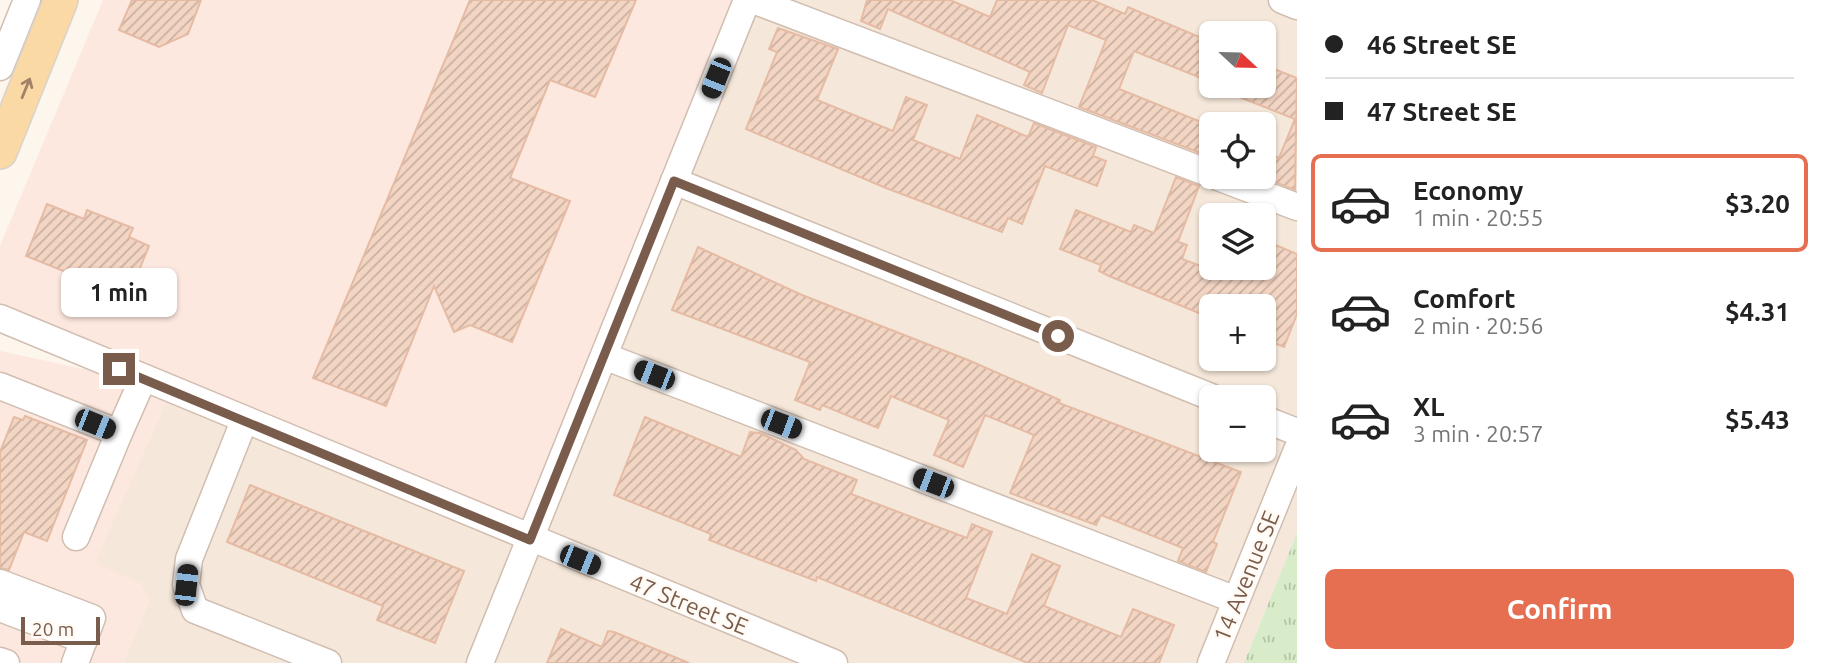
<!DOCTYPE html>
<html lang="en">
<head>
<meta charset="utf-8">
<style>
	body { margin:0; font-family:Ubuntu,sans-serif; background:#f6f6f6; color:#222; height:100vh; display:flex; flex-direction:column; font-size:26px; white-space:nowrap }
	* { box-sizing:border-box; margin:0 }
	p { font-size:23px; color:#767676 }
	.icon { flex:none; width:38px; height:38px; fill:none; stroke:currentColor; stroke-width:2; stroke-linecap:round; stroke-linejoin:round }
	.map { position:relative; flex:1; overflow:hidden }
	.side { display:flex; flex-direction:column; background:#fff; width:525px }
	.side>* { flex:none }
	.hud { display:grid; align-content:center; height:154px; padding:0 28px; background:#fff }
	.needle { width:46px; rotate:112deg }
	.tools { position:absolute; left:1199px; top:21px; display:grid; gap:14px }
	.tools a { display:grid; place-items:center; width:77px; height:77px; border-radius:10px; background:#fff; box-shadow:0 2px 5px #0004; font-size:35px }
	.scale { position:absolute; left:21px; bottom:18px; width:79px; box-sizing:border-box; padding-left:7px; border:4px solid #7a5c4d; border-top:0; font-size:19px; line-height:24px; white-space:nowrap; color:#7a5c4d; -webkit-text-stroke:5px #fffaf3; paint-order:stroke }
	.end { position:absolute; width:32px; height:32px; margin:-16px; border:9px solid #7a5c4d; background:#fff; box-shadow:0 0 0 4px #fff }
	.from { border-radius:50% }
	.bubble { position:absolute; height:49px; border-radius:10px; background:#fff; box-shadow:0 2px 5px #0004; font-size:23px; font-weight:700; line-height:49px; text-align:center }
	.car { position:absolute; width:21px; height:42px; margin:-21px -10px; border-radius:9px; box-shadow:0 0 5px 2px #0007; background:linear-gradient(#222 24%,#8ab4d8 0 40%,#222 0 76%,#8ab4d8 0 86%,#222 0) }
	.hud b { display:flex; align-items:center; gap:24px; height:66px; font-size:26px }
	.hud b+b { border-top:2px solid #e0e0e0 }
	.hud i { width:18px; height:18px; background:#222 }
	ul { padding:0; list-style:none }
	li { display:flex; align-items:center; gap:21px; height:98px; margin:0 14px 10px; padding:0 14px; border:4px solid transparent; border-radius:10px }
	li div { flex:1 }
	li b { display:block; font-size:26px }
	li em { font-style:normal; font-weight:700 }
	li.current { border-color:#e76f51 }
	li>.icon { width:63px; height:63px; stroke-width:1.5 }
	.primary-button { display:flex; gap:14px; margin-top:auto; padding:14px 28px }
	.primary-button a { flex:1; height:80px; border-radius:10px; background:#e76f51; color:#fff; font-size:28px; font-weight:700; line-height:80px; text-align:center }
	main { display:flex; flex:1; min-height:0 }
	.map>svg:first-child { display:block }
	.residential { fill:#f5e8da; fill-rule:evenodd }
	.commercial { fill:#fde8e0 }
	.park { fill:url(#park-tufts) }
	.building { fill:url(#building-hatch); stroke:#e6bba3; stroke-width:2 }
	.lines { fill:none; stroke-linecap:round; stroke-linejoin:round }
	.minor-casing { stroke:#d1beb0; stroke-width:29 }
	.major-casing { stroke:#dad1cd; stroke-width:36 }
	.minor { stroke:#fff; stroke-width:26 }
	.major { stroke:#fbd9a5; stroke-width:33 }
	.oneway { stroke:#a18267 }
	.route { stroke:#7a5c4d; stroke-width:9 }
	.labels { text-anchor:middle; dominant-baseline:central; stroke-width:5; stroke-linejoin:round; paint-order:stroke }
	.street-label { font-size:23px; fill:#7a5c4d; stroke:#fffaf3 }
</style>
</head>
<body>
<main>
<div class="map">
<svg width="1297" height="663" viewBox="0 0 1297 663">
	<defs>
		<pattern id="park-tufts" width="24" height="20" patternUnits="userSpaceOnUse" patternTransform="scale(1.75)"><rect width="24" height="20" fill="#d8ecc9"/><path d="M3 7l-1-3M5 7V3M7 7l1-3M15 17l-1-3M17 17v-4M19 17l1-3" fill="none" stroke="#b4c2a5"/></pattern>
		<pattern id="building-hatch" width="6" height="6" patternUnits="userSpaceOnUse" patternTransform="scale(1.75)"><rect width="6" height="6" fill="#f3d5c3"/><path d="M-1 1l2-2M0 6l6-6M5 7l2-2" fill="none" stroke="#cab0a1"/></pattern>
	</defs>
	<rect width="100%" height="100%" fill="#fdf6ec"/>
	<path class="residential" d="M747,0H1297V533L1244,663H123L149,600L94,563L171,391ZM1211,33H1264V86H1211ZM1211,124H1264V177H1211ZM1211,215H1264V268H1211ZM1211,306H1264V359H1211ZM1211,397H1264V450H1211Z"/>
	<polygon class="commercial" points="103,0 747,0 530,539 171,391 95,563 141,584 149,600 123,663 0,663 0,351 154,384 0,306 0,246"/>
	<polygon class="park" points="1297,533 1297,663 1244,663"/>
	<g class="building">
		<polygon points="132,0 201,0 188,34 159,47 119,30"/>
		<polygon points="470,0 636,0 595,97 550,80 510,178 570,201 512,342 470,325 454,332 434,286 386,406 313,378"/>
		<polygon points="867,0 950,0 990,17 997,0 1092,0 1125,14 1128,7 1202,38 1200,43 1211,48 1211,82 1134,51 1119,89 1211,126 1211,157 1079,107 1106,40 1068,25 1042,93 1024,85 1030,72 888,9 880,29 861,21"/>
		<polygon points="778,28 838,49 817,100 893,131 906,97 927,105 913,140 960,159 977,115 1028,137 1034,123 1096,147 1093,156 1106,161 1097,186 1045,166 1022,224 1008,218 1002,232 886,188 746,129 777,52 769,49"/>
		<polygon points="1264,65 1297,78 1295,190 1265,178 1273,156 1279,158 1295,119 1214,87 1264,86"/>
		<polygon points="1176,177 1199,186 1178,242 1187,245 1182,259 1206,268 1264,268 1264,240 1297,254 1297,314 1284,347 1264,339 1264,306 1211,306 1211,318 1109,276 1099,271 1101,265 1060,249 1076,210 1131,232 1134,225 1154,233"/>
		<polygon points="47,204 84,219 87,210 133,228 129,237 149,246 128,297 26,256"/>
		<polygon points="698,247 802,295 968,360 1060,400 1059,403 1241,472 1213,542 1217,544 1206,572 1178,561 1183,548 1101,515 1096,525 1010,493 1034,435 985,415 963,467 934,455 949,420 891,396 878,428 822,405 820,410 795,400 810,362 672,310"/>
		<polygon points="25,416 87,440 47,541 24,532 9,570 0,568 0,452 14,417 23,420"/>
		<polygon points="645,417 741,457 750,432 760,433 796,450 804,459 857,480 851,494 967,538 972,524 992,532 966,598 1007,614 1032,554 1060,566 1044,606 1121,637 1133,609 1174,625 1159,663 1028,663 817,577 816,581 709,540 711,534 614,495"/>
		<polygon points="250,485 464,571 435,643 377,620 383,606 227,542"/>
		<polygon points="561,629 602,647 608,631 614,632 689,663 547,663"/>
	</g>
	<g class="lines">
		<defs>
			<g id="minor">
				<polyline points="753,0 1211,174"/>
				<polyline points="1282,0 1297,6"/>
				<polyline points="0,67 27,0"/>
				<polyline points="1218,177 1297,207"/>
				<polyline points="674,181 1211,397"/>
				<polyline points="0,318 834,663"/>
				<polyline points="604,356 1236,600"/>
				<polyline points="0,386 119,433 143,379"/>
				<polyline points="1264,419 1297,432"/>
				<polyline points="244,421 189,559 186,585 195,610 328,663"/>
				<polyline points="76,537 119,433"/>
				<polyline points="0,583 92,618 75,663"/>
				<polyline points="0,608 84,640"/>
				<polyline points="0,661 6,663"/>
				<polyline points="480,663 747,0"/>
				<polyline points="1211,663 1297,450"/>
			</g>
			<polyline id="major" points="0,152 61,0"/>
		</defs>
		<use href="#minor" class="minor-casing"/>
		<use href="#major" class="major-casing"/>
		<use href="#minor" class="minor"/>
		<use href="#major" class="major"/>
	</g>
	<defs><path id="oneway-shaft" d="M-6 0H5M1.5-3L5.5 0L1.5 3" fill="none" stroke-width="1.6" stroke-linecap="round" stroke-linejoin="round" transform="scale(1.75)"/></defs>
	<use class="oneway" href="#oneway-shaft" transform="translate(26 88) rotate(-68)"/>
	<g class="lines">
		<polyline class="route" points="119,369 530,540 674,181 1058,336"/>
	</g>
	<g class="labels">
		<g class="street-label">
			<text transform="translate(1246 576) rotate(-68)">14 Avenue SE</text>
			<text transform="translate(689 604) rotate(22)">47 Street SE</text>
		</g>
	</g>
</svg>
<div class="tools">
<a><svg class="needle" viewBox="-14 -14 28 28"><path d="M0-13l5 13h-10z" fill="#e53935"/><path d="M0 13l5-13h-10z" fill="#767676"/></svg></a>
<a><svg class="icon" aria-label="locate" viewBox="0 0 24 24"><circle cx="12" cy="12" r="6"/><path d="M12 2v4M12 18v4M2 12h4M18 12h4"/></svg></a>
<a><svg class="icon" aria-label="layers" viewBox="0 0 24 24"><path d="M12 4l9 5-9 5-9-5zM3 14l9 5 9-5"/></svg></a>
<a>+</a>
<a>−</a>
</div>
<div class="scale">20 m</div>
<i class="end from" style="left:1058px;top:336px"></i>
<i class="end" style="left:119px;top:369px"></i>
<div class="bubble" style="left:61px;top:268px;width:116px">1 min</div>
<i class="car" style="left:716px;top:78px;rotate:202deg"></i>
<i class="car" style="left:654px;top:375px;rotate:291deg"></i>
<i class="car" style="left:95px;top:424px;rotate:112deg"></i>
<i class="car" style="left:781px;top:424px;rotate:111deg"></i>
<i class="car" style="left:933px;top:483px;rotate:291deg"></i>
<i class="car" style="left:580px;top:560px;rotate:112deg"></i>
<i class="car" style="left:186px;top:585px;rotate:6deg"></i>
</div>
<section class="side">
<div class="hud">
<b><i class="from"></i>46 Street SE</b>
<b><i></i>47 Street SE</b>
</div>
<ul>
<li class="current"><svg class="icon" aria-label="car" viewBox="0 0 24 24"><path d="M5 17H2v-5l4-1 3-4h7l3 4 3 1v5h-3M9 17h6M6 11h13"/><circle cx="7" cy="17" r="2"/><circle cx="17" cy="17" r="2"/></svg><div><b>Economy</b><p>1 min · 20:55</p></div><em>$3.20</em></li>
<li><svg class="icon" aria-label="car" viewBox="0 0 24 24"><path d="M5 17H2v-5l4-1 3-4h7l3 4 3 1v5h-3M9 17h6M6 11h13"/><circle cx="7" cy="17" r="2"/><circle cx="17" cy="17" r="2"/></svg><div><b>Comfort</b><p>2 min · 20:56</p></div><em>$4.31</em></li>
<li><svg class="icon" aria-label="car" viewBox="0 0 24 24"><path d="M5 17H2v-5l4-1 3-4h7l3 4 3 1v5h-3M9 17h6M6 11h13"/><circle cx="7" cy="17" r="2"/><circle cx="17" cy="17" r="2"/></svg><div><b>XL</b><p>3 min · 20:57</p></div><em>$5.43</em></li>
</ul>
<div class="primary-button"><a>Confirm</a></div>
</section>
</main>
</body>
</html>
